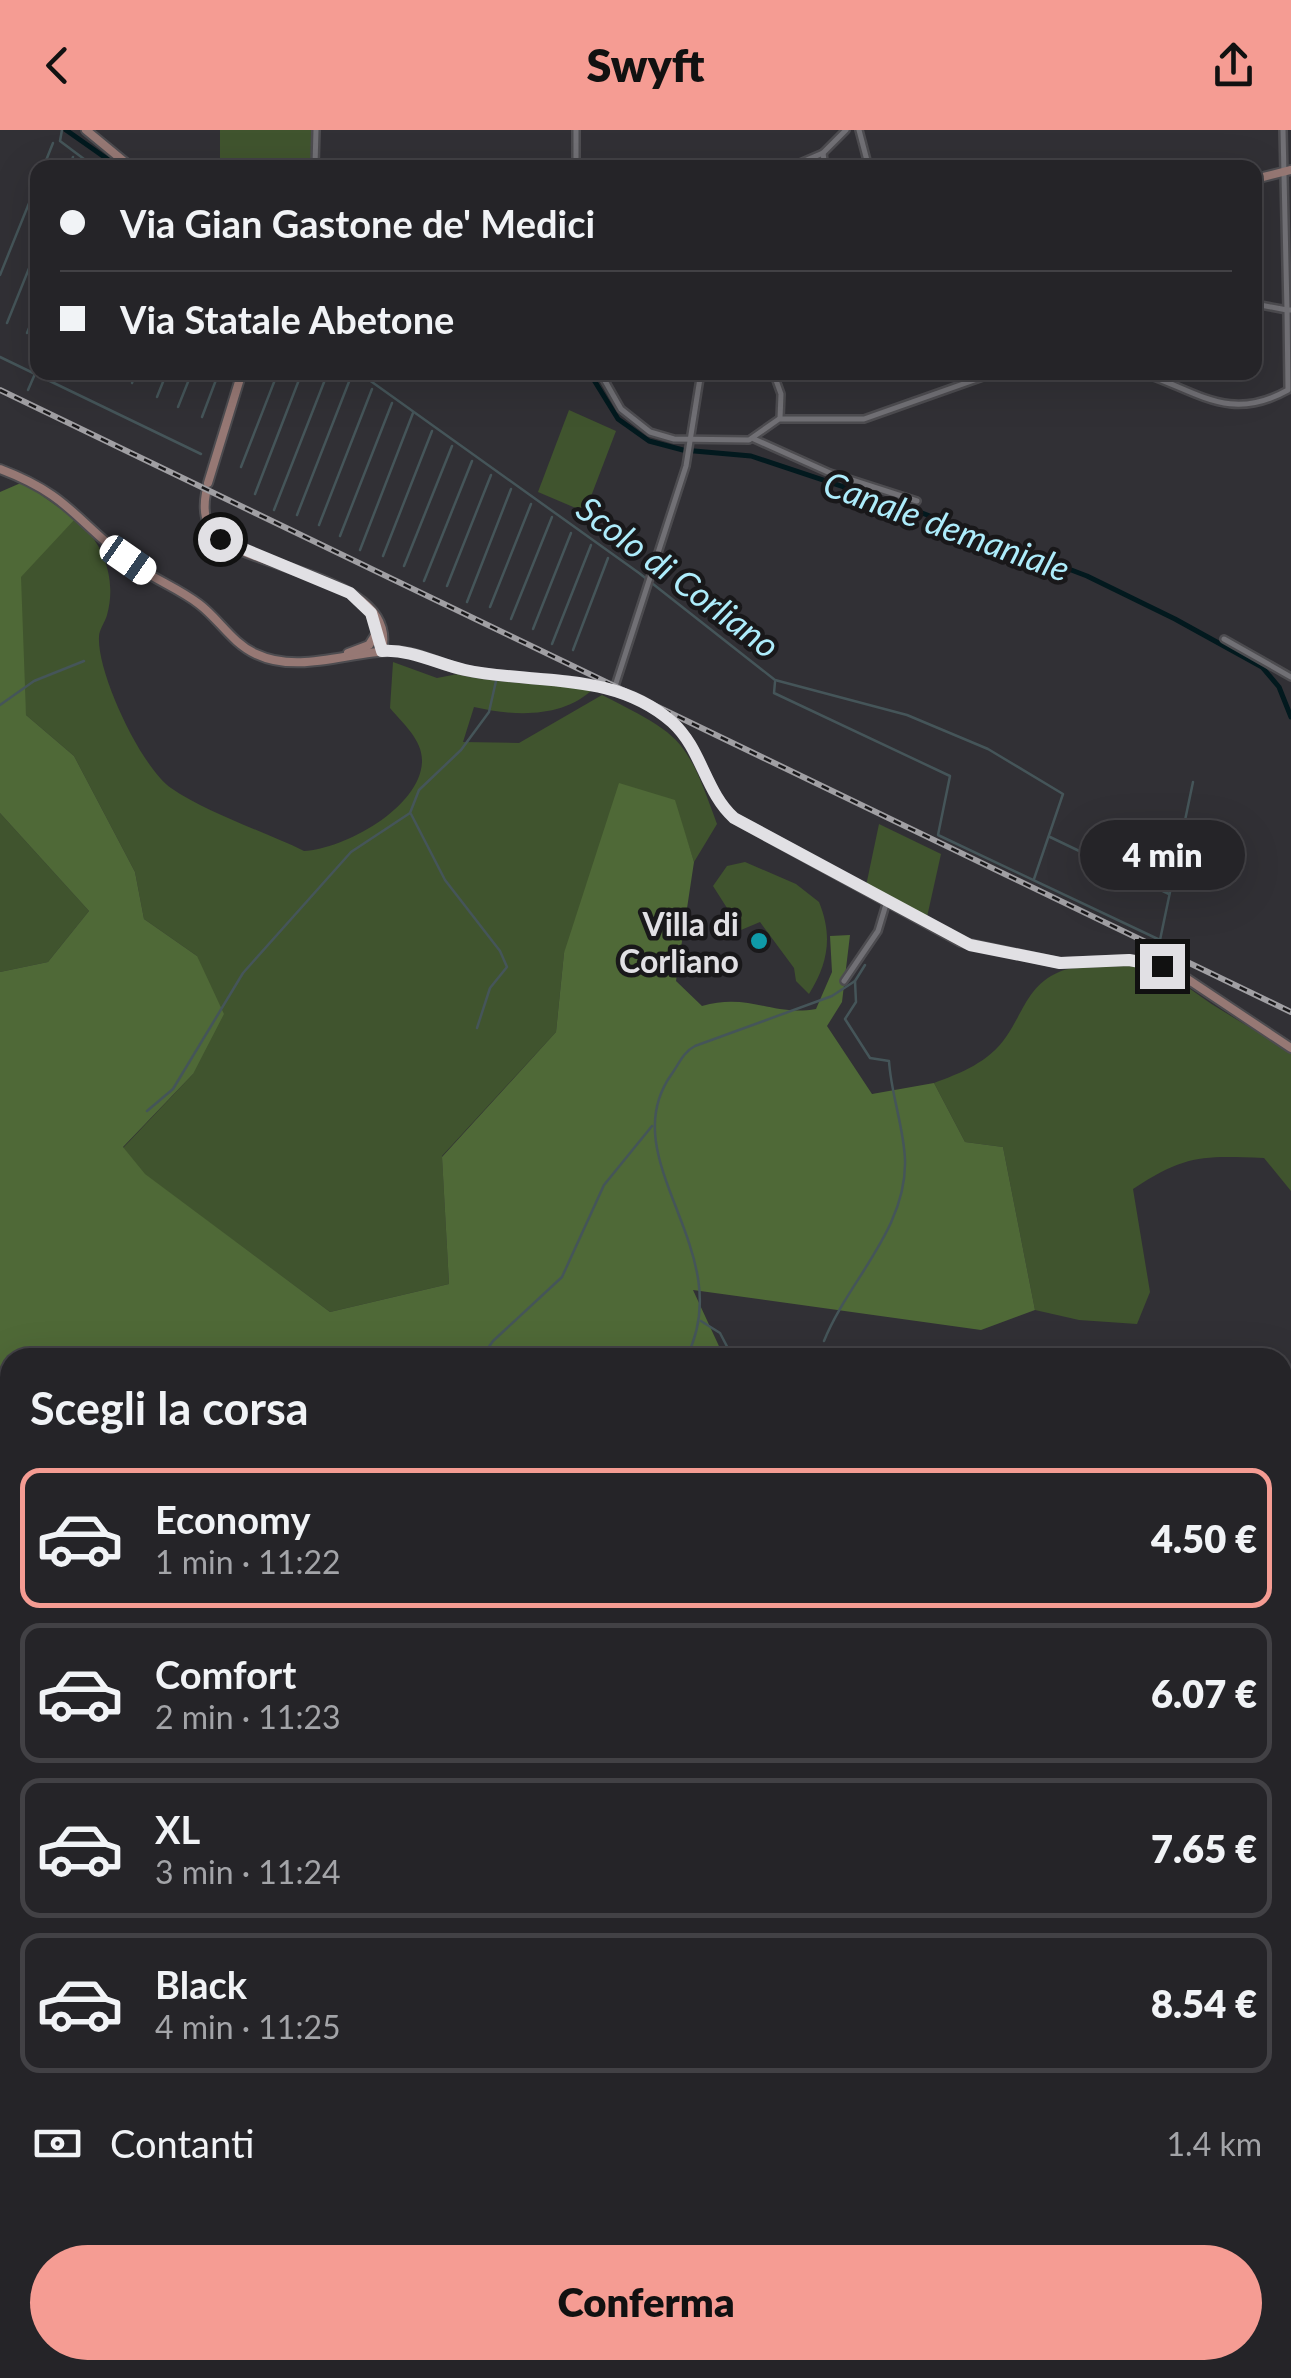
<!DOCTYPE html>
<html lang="it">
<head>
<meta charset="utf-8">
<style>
	body { margin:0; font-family:Lato,sans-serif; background:#313034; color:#f1f3f6; height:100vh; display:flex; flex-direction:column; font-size:38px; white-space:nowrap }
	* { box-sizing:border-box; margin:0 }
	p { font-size:32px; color:#a3a4a8 }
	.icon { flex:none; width:55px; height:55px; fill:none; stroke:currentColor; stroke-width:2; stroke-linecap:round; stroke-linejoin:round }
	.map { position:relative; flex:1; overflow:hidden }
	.side { position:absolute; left:0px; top:1218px; width:1292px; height:1032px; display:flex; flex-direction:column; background:#252428; border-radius:30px 30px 0 0; box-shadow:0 10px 40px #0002,0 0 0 2px #424145 }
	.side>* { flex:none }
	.guide { position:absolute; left:30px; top:30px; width:1232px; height:220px; border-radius:20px; box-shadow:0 10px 40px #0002,0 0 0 2px #424145; display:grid; align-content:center; height:220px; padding:0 30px; background:#252428 }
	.end { position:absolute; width:45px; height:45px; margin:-22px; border:12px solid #e1e0e4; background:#111; box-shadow:0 0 0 5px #111 }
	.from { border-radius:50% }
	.bubble { position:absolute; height:70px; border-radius:35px; background:#252428; box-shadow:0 10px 40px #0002,0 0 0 2px #424145; font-size:32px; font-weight:800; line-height:70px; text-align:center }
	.car { position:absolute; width:30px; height:60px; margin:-30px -15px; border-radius:12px; box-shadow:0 0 8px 2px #0007; background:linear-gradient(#fff 24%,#345 0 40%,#fff 0 76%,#345 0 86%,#fff 0) }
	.guide b { display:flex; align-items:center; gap:35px; height:95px; font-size:38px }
	.guide b+b { border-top:2px solid #424145 }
	.guide i { width:25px; height:25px; background:#f1f3f6 }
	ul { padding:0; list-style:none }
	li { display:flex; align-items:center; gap:30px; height:140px; margin:0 20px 15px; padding:0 10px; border:5px solid #424145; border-radius:20px }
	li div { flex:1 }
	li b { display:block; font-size:38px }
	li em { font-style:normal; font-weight:800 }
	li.current { border-color:#f59c93 }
	li>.icon { width:90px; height:90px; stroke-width:1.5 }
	h2 { padding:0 30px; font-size:45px; line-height:120px }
	.pay { display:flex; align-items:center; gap:25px; height:110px; padding:0 30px; font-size:38px }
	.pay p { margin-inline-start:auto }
	.action { display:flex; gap:20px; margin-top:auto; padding:20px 30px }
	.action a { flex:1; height:115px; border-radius:60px; background:#f59c93; color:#111; font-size:40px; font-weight:800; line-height:115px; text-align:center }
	header { display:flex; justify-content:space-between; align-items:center; height:130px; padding:0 30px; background:#f59c93; color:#111; font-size:45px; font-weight:800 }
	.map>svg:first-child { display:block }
	.green { fill:#40542e }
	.forest { fill:#4f6937 }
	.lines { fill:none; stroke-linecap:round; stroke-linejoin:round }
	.stream { stroke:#455559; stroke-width:2.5 }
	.canal { stroke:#02191e; stroke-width:5 }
	.minor-casing { stroke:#4d4c50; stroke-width:10 }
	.tertiary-casing { stroke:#4d4c50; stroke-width:11 }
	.secondary-casing { stroke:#4d4c50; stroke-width:12 }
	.minor { stroke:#717075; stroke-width:5 }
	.tertiary { stroke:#717075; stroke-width:6 }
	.secondary { stroke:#967874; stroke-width:8 }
	.rail-casing { stroke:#a09fa3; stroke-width:6 }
	.rail { stroke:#19181a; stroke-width:2.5; stroke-dasharray:8; stroke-linecap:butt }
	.route { stroke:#e1e0e4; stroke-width:12 }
	.culture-dot { fill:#0f9aa8; stroke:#19181a; stroke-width:4 }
	.labels { text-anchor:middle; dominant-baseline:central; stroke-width:9; stroke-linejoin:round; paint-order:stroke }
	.poi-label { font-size:32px; font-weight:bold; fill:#e1e0e4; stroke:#19181a; text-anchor:end }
	.water-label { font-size:35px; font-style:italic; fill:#adecfb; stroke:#19181a }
</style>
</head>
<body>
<header><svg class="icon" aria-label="back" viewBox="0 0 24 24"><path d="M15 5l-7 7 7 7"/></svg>Swyft<svg class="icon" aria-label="share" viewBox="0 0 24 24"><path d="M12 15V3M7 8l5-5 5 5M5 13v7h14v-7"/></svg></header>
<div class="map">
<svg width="1291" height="2248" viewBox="0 0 1291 2248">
	<rect width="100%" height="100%" fill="#313035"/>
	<g class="green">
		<polygon points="220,0 311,0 311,31 298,37 220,37"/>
		<polygon points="569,280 616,301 585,382 538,362"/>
		<path d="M75,389C104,412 117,450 107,485C105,492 99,500 99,507C97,543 141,637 171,658C207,683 263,701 304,721C344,719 420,678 422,632C423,610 403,594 390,578L393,532L437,548L458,544L594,558C563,589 513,586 474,577L463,612L519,613L602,565C683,606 686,608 717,694L694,732L674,671L564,823L556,902L442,1026L449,1154L330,1182L144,1044L123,1018L193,944L197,826L144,789L135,742L74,626L26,585L0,403Z"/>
		<polygon points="0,683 89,781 48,832 0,842"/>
		<polygon points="879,694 941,724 927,787 866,756"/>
		<path d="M745,732L796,754L819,772C833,806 828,834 809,864L796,851L794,838L760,792L741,800L713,756L727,736Z"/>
		<path d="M1120,834C1165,834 1183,856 1218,878C1243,894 1267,906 1291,924V1061L1264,1028C1202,1026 1187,1024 1133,1059L1150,1162L1137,1194L1079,1190L1035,1180L1003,1017L965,1012L934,953C961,943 989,932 1006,907C1023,883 1028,855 1059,842C1074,835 1103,837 1120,834Z"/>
		<polygon points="1291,1394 1291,1533 1283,1534 1283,1396"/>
	</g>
	<g class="forest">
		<path d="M23,352L75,389L21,447L26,585L74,626L135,742L144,789L197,826L224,884L193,944L123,1017L145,1044L330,1182L449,1154L442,1027L556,902L564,823L619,653L675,670L694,732L676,851L702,876C749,862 773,887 816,879L832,842L830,806L850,805L842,872L827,896L872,964L934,953L965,1012L1003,1017L1035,1180L981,1200L693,1160L724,1227L10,1228V1571L0,1568V842L48,832L89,781L0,683V362Z"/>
		<polygon points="1291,1533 1291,2118 1283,2122 1282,1534"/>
		<polygon points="0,2091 10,2092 10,2240 1151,2240 1150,2248 0,2248"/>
	</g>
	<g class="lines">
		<g class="stream">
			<polyline points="62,0 60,11 96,38"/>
			<polyline points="43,38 53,13"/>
			<polyline points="69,38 73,27"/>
			<polyline points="0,145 38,51"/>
			<polyline points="7,193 38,116"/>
			<polyline points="27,203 38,176"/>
			<polyline points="0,227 201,324"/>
			<polyline points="358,242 639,443 775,550 907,585 988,619 1063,664 1034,749"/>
			<polyline points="132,253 136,242"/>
			<polyline points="28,260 38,237"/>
			<polyline points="157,267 167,242"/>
			<polyline points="178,277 192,242"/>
			<polyline points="202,287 219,242"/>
			<polyline points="241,337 278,242"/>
			<polyline points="255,364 302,242"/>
			<polyline points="274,380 328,242"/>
			<polyline points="297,385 352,244"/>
			<polyline points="319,395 372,259"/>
			<polyline points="340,406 392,273"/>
			<polyline points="360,420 413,283"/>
			<polyline points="383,426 432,301"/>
			<polyline points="404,436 452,316"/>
			<polyline points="424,451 472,331"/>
			<polyline points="447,456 491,345"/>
			<polyline points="467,472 511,359"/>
			<polyline points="490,477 531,374"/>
			<polyline points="511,489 552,387"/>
			<polyline points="533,499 571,403"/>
			<polyline points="552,514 591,415"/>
			<polyline points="573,520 608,428"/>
			<polyline points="775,552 774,563 950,646 938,705 1160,810 1193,652"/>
			<polyline points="0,575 34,551 84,531"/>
			<polyline points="411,684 445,750 500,821 507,837 490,858 477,898"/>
			<polyline points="1050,707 1169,764"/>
			<polyline points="147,981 173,959 243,843 351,722 410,683 419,660 461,620 489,582 496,551"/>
			<polyline points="701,1191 720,1203 733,1228"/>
			<path d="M824,1211C848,1151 907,1099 905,1030C904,998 891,964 889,931L870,928L845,889L856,872L855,851L865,835"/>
			<polyline points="481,1228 493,1211 562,1147 604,1055 652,996"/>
			<path d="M686,1228C741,1122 611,1031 671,945C679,934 683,922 695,916L832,866L855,851"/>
			<polyline points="1282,1310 1291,1305"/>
			<polyline points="0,1499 10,1487"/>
			<polyline points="0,1552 10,1554"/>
			<polyline points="1282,1841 1291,1833"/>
			<polyline points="0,1879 10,1908"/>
			<polyline points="1282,2153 1291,2149"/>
			<polyline points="263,2240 266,2248"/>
			<polyline points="1219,2248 1224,2240"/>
		</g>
		<g class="canal">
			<polyline points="66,0 120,38"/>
			<polyline points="589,242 618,289 649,311 683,320 751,326 922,383 1087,446 1175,489 1262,537 1279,557 1291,587"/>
		</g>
		<defs>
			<g id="minor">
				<polyline points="859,0 869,38"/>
				<polyline points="823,23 825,38"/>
				<polyline points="315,35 316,0"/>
				<polyline points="306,38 322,38"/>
				<polyline points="576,38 576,0"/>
				<polyline points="755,38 773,38"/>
				<polyline points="788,38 823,23 846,0"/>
				<polyline points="1255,174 1287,180 1283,0"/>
				<polyline points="600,242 621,279 650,302 674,309 749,310 779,289 864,289 997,242"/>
				<polyline points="773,242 781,264 780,288"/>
				<path d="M1140,242C1198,261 1229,293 1288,260L1287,180H1291"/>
				<polyline points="754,309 830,343 917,371"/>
				<polyline points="1224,509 1291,547"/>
				<polyline points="616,553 686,336 701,242"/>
				<polyline points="844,851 878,801 887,771"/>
				<polyline points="1282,1337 1291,1336"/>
				<polyline points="1282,1363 1291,1366"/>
				<polyline points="1282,1391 1291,1388"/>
			</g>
			<g id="tertiary">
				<polyline points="1282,2129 1291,2125"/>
				<polyline points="1187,2248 1188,2240"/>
			</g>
			<g id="secondary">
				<polyline points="86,0 132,38"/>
				<polyline points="1255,49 1291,40"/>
				<path d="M0,339C69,365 75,390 128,430C150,448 177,457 199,474C219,489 232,513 256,524C298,544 348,522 391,521C416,520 440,535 464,540C534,555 616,539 674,594C702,621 705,662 734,688L961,812L1060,833L1129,830L1155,833L1180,844L1291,918"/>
				<polyline points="208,353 242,242"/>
				<path d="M206,363C203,379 204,394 217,406C252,440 399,447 382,521"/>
				<polyline points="348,523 369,515 376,504"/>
			</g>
		</defs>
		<use href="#minor" class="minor-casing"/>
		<use href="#tertiary" class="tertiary-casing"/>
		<use href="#secondary" class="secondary-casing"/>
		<use href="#minor" class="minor"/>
		<use href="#tertiary" class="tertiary"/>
		<use href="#secondary" class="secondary"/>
		<defs>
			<polyline id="rail" points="0,260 1291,882"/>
		</defs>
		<use href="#rail" class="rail-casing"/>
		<use href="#rail" class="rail"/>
	</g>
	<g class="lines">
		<path class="route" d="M220,409L350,463L371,483L382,521C412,519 437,534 465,540C535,555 613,540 672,592C702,619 705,662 734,688L970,815L1060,833L1129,830L1162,836"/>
	</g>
	<circle class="culture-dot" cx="759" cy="811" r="10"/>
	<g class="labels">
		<g class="poi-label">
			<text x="739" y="793">Villa di<tspan x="739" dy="37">Corliano</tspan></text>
		</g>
		<g class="water-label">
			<text transform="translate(947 395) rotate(20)">Canale demaniale</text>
			<text transform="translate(679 446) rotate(37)">Scolo di Corliano</text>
		</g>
	</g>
</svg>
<i class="end from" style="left:220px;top:409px"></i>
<i class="end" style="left:1162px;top:836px"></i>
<div class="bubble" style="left:1080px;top:690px;width:165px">4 min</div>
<i class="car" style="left:128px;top:430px;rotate:125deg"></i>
<div class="guide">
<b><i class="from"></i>Via Gian Gastone de' Medici</b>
<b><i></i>Via Statale Abetone</b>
</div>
<section class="side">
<h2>Scegli la corsa</h2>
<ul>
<li class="current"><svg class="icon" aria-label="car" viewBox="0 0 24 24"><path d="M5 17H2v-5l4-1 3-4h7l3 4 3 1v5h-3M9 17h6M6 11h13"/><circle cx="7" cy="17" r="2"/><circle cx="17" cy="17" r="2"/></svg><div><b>Economy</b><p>1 min · 11:22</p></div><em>4.50 €</em></li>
<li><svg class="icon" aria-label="car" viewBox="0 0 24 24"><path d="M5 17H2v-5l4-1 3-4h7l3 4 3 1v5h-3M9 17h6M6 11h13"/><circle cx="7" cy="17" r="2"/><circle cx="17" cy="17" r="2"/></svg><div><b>Comfort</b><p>2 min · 11:23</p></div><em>6.07 €</em></li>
<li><svg class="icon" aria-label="car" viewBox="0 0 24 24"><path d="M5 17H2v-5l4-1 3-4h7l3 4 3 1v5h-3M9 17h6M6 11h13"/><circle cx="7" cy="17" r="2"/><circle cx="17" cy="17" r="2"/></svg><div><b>XL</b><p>3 min · 11:24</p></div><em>7.65 €</em></li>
<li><svg class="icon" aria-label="car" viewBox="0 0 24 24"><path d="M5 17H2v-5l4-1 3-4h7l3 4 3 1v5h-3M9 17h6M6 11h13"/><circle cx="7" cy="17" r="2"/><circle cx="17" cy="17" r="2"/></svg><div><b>Black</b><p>4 min · 11:25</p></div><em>8.54 €</em></li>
</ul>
<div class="pay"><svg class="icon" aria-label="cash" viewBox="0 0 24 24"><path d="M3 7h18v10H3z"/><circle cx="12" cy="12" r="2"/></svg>Contanti<p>1.4 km</p></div>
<div class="action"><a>Conferma</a></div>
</section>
</div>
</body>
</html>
